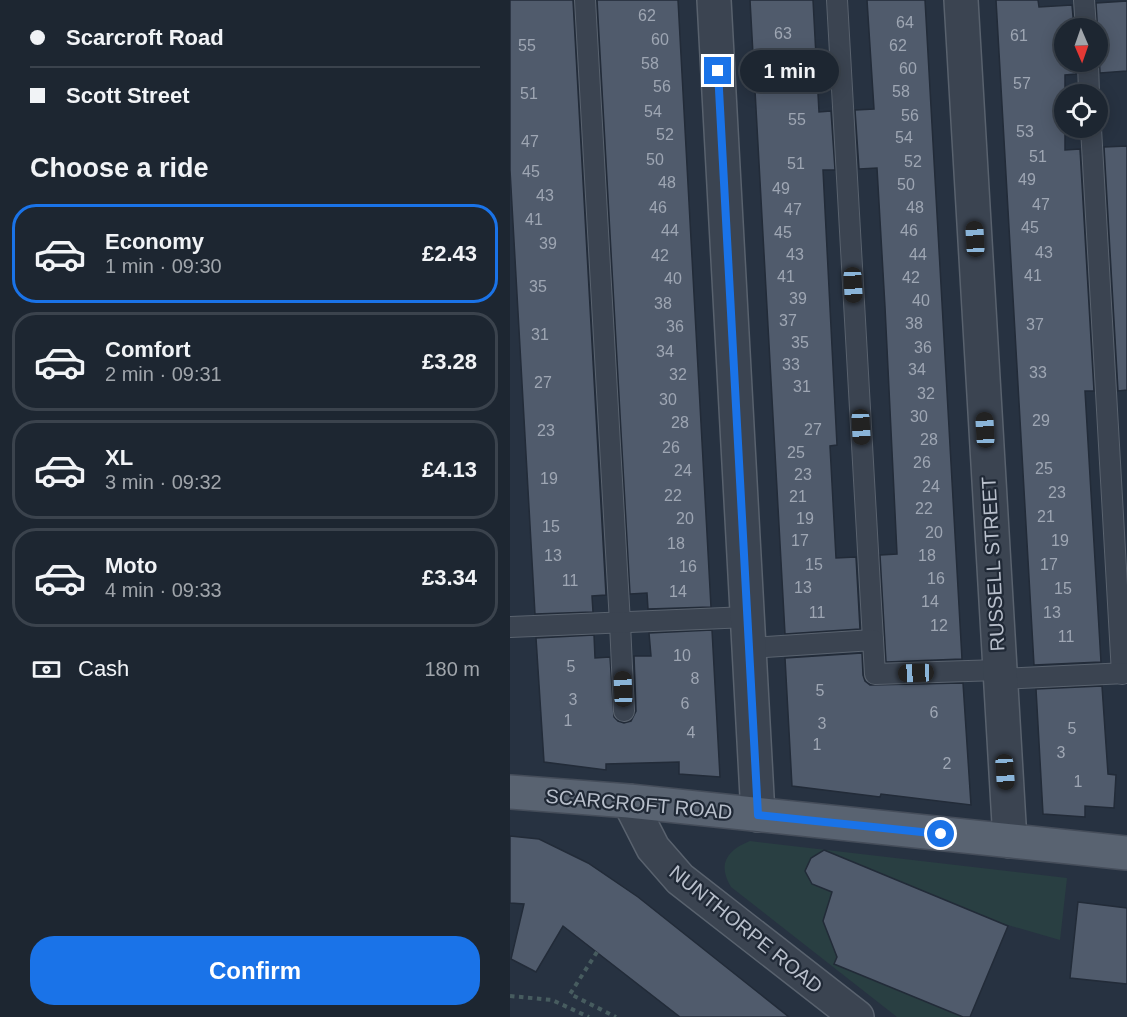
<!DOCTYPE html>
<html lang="en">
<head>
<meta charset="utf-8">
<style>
	body { margin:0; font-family:Helvetica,sans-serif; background:#2a323d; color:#f1f3f6; height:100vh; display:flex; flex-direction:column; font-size:22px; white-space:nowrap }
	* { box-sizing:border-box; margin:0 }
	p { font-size:20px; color:#a0a5ab }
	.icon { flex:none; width:33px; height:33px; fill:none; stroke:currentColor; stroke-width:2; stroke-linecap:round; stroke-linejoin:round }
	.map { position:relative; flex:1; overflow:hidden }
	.side { display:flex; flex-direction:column; background:#1d2631; width:510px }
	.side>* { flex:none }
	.guide { display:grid; align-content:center; height:132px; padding:0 30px; background:#1d2631 }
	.needle { width:39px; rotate:178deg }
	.tools { position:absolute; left:544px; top:18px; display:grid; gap:12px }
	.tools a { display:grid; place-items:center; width:54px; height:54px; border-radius:50%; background:#1d2631; box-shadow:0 3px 15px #0003,0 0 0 2px #3b434d; font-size:30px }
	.end { position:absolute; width:27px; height:27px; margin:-14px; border:8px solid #1a73e8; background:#fff; box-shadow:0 0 0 3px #fff }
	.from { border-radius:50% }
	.bubble { position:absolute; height:42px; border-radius:21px; background:#1d2631; box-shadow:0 3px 15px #0003,0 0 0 2px #3b434d; font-size:20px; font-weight:700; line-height:42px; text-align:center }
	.car { position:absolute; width:18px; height:36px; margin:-18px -9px; border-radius:8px; box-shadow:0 0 4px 2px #0007; background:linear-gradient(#222 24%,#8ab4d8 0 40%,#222 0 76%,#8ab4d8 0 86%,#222 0) }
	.guide b { display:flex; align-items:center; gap:21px; height:57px; font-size:22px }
	.guide b+b { border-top:2px solid #3b434d }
	.guide i { width:15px; height:15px; background:#f1f3f6 }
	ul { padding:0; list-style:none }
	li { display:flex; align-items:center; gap:18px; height:99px; margin:0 12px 9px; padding:0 18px; border:3px solid #3b434d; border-radius:24px }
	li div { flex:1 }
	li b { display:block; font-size:22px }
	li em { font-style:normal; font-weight:700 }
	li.on { border-color:#1a73e8 }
	li>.icon { width:54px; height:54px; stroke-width:1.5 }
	h2 { padding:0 30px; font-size:27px; line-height:72px }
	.pay { display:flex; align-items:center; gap:15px; height:66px; padding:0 30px; font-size:22px }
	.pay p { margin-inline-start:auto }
	.button { display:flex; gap:12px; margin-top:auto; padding:12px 30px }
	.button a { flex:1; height:69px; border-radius:24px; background:#1a73e8; color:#fff; font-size:24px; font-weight:700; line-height:69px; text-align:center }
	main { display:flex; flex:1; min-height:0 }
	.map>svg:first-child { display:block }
	.green { fill:#293f42 }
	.building { fill:#505b6c; stroke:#222b38; stroke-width:1.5 }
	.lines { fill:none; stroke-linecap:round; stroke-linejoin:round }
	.lane-casing { stroke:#59626e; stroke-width:22 }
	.street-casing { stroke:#59626e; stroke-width:36 }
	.primary-casing { stroke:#454d5a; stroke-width:36 }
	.path { stroke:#475c5f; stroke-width:4; stroke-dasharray:4.5 4.5; stroke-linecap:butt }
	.lane { stroke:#3b4451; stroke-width:20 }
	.street { stroke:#3b4451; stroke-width:33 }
	.primary { stroke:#596371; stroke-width:33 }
	.route { stroke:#1a73e8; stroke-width:8 }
	.labels { text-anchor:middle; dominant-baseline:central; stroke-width:4.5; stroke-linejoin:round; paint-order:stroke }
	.number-label { font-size:16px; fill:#9ea6b3 }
	.street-label { font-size:20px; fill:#b8bfcb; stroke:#202936 }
</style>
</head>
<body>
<main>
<section class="side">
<div class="guide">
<b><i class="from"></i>Scarcroft Road</b>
<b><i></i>Scott Street</b>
</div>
<h2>Choose a ride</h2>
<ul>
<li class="on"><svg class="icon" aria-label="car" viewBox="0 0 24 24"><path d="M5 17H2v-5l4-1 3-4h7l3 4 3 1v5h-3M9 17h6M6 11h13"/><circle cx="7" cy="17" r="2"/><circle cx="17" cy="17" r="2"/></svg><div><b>Economy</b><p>1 min · 09:30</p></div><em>£2.43</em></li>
<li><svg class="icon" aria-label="car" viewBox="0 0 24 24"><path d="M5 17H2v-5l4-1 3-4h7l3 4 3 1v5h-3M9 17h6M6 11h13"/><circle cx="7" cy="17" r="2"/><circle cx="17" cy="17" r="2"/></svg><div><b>Comfort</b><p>2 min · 09:31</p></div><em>£3.28</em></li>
<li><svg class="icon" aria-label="car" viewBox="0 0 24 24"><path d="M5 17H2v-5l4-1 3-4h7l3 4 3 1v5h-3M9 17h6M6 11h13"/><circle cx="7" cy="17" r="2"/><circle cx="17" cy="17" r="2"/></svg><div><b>XL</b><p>3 min · 09:32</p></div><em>£4.13</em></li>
<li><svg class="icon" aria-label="car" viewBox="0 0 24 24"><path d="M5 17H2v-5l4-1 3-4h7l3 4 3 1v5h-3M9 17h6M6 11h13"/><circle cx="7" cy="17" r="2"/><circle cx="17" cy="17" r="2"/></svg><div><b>Moto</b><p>4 min · 09:33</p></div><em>£3.34</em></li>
</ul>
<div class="pay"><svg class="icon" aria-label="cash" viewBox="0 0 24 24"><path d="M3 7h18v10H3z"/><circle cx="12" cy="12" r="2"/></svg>Cash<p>180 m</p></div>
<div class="button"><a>Confirm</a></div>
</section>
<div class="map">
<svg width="617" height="1017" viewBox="0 0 617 1017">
	<rect width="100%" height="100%" fill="#273241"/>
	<path class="green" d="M240,841L557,878L550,940L491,923L314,850L301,858L295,871L302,884L330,896L319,901L313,921L321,942L331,948L324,964L453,1017H387L221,887C207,864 217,850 240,841Z"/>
	<g class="building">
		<polygon points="0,0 63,0 96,595 82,596 83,612 25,614 0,170"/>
		<polygon points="87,0 168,0 201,607 138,609 137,593 120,594"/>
		<polygon points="240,0 303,0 309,112 321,111 325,170 313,170 327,445 320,446 326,558 346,557 350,629 275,634"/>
		<polygon points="357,0 415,0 452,659 376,662 370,555 387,554 375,307 367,168 349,169 345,110 364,109"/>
		<polygon points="486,0 528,0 529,7 562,5 564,28 555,28 555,62 566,62 566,74 555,75 555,150 570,149 584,391 575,391 591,662 524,665"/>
		<polygon points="617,1 617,71 590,73 586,3"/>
		<polygon points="617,146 617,390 608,391 594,147"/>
		<polygon points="202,630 210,777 169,774 169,762 96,764 96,770 34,762 26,638 84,635 85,658 100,657 104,717 108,721 114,723 121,721 126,711 124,656 141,656 139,633"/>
		<polygon points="352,653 353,675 355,681 360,685 453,683 461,805 371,794 370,797 282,786 275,658"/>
		<polygon points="592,686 598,774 606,775 604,808 575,806 575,817 533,814 526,689"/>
		<polygon points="0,836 29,839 78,863 128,897 279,1017 170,1017 53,926 26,972 1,959 14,904 0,903"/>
		<polygon points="314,850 498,926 460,1017 453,1017 324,964 327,957 313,921 322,892 302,884 295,871 301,858"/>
		<polygon points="568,902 617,908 617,984 560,978"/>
	</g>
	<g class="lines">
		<defs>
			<g id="lane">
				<polyline points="75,0 110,623 114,711"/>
				<polyline points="327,0 363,640"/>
				<polyline points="574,0 576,28"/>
				<polyline points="578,62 579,94"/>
				<polyline points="581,128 612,674"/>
				<polyline points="0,627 238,617"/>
				<polyline points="239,648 363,640 365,674 489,670"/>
				<polyline points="489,679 617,673"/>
			</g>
			<g id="street">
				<polyline points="204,0 248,815"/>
				<polyline points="451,0 500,841"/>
				<polyline points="119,801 143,848 170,879 347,1017"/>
			</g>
			<polyline id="primary" points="0,792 119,801 617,853"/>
		</defs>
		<use href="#lane" class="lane-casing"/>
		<use href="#street" class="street-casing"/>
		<use href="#primary" class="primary-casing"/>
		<g class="path">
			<polyline points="87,952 60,994 106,1017"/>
			<polyline points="0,996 42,1000 79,1017"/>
		</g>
		<use href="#lane" class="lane"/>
		<use href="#street" class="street"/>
		<use href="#primary" class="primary"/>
	</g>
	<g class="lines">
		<polyline class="route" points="208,71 248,815 431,834"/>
	</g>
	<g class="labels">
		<g class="number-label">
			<text x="137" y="15">62</text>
			<text x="395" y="22">64</text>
			<text x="273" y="33">63</text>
			<text x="509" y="35">61</text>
			<text x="150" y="39">60</text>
			<text x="17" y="45">55</text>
			<text x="388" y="45">62</text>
			<text x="140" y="63">58</text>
			<text x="398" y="68">60</text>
			<text x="512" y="83">57</text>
			<text x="152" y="86">56</text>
			<text x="391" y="91">58</text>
			<text x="19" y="93">51</text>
			<text x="143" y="111">54</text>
			<text x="400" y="115">56</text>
			<text x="287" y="119">55</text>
			<text x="515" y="131">53</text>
			<text x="155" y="134">52</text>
			<text x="394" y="137">54</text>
			<text x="20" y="141">47</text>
			<text x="528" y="156">51</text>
			<text x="145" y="159">50</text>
			<text x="403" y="161">52</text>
			<text x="286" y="163">51</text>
			<text x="21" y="171">45</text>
			<text x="517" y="179">49</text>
			<text x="157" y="182">48</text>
			<text x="396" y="184">50</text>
			<text x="271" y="188">49</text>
			<text x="35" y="195">43</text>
			<text x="531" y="204">47</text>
			<text x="148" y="207">46</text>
			<text x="405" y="207">48</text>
			<text x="283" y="209">47</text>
			<text x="24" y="219">41</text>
			<text x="520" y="227">45</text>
			<text x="160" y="230">44</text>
			<text x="399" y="230">46</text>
			<text x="273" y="232">45</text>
			<text x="38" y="243">39</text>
			<text x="534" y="252">43</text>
			<text x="285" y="254">43</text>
			<text x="408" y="254">44</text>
			<text x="150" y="255">42</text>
			<text x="523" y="275">41</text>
			<text x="276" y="276">41</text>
			<text x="401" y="277">42</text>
			<text x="163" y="278">40</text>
			<text x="28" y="286">35</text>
			<text x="288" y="298">39</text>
			<text x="411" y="300">40</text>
			<text x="153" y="303">38</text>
			<text x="278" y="320">37</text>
			<text x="404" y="323">38</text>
			<text x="525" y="324">37</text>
			<text x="165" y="326">36</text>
			<text x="30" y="334">31</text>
			<text x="290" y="342">35</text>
			<text x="413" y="347">36</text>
			<text x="155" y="351">34</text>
			<text x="281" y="364">33</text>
			<text x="407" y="369">34</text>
			<text x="528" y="372">33</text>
			<text x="168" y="374">32</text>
			<text x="33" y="382">27</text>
			<text x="292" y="386">31</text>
			<text x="416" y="393">32</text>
			<text x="158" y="399">30</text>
			<text x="409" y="416">30</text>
			<text x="531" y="420">29</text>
			<text x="170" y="422">28</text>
			<text x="303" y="429">27</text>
			<text x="36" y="430">23</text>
			<text x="419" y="439">28</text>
			<text x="161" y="447">26</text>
			<text x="286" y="452">25</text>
			<text x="412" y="462">26</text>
			<text x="534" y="468">25</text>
			<text x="173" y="470">24</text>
			<text x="293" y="474">23</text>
			<text x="39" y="478">19</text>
			<text x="421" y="486">24</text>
			<text x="547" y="492">23</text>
			<text x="163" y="495">22</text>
			<text x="288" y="496">21</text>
			<text x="414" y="508">22</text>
			<text x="536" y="516">21</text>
			<text x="175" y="518">20</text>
			<text x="295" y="518">19</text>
			<text x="41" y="526">15</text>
			<text x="424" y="532">20</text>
			<text x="290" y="540">17</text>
			<text x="550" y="540">19</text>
			<text x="166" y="543">18</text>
			<text x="43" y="555">13</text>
			<text x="417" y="555">18</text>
			<text x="304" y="564">15</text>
			<text x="539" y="564">17</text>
			<text x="178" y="566">16</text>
			<text x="426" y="578">16</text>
			<text x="60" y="580">11</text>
			<text x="293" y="587">13</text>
			<text x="553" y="588">15</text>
			<text x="168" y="591">14</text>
			<text x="420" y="601">14</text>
			<text x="307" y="612">11</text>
			<text x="542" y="612">13</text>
			<text x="429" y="625">12</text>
			<text x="556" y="636">11</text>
			<text x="172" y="655">10</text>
			<text x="61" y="666">5</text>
			<text x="185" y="678">8</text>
			<text x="310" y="690">5</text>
			<text x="63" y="699">3</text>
			<text x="175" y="703">6</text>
			<text x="424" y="712">6</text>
			<text x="58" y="720">1</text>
			<text x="312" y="723">3</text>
			<text x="562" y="728">5</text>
			<text x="181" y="732">4</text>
			<text x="307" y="744">1</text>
			<text x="551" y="752">3</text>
			<text x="437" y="763">2</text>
			<text x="568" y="781">1</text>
		</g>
		<g class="street-label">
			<text transform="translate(483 564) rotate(-93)">RUSSELL STREET</text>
			<text transform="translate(129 804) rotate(5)">SCARCROFT ROAD</text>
			<text transform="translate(236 929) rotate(39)">NUNTHORPE ROAD</text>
		</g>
	</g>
</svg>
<div class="tools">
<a><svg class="needle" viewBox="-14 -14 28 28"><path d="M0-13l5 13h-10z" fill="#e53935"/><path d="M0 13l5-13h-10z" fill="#a0a5ab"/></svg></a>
<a><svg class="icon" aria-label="locate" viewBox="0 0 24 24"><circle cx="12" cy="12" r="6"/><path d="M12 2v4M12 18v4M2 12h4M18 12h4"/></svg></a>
</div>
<i class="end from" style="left:431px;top:834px"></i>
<i class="end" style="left:208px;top:71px"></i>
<div class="bubble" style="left:230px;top:50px;width:99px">1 min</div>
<i class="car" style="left:465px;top:239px;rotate:357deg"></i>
<i class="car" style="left:343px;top:285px;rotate:177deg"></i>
<i class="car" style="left:351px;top:427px;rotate:177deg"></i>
<i class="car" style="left:475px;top:430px;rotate:357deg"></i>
<i class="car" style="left:406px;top:673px;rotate:268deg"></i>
<i class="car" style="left:113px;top:689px;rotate:358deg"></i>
<i class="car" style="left:495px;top:772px;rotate:176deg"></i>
</div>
</main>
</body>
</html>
